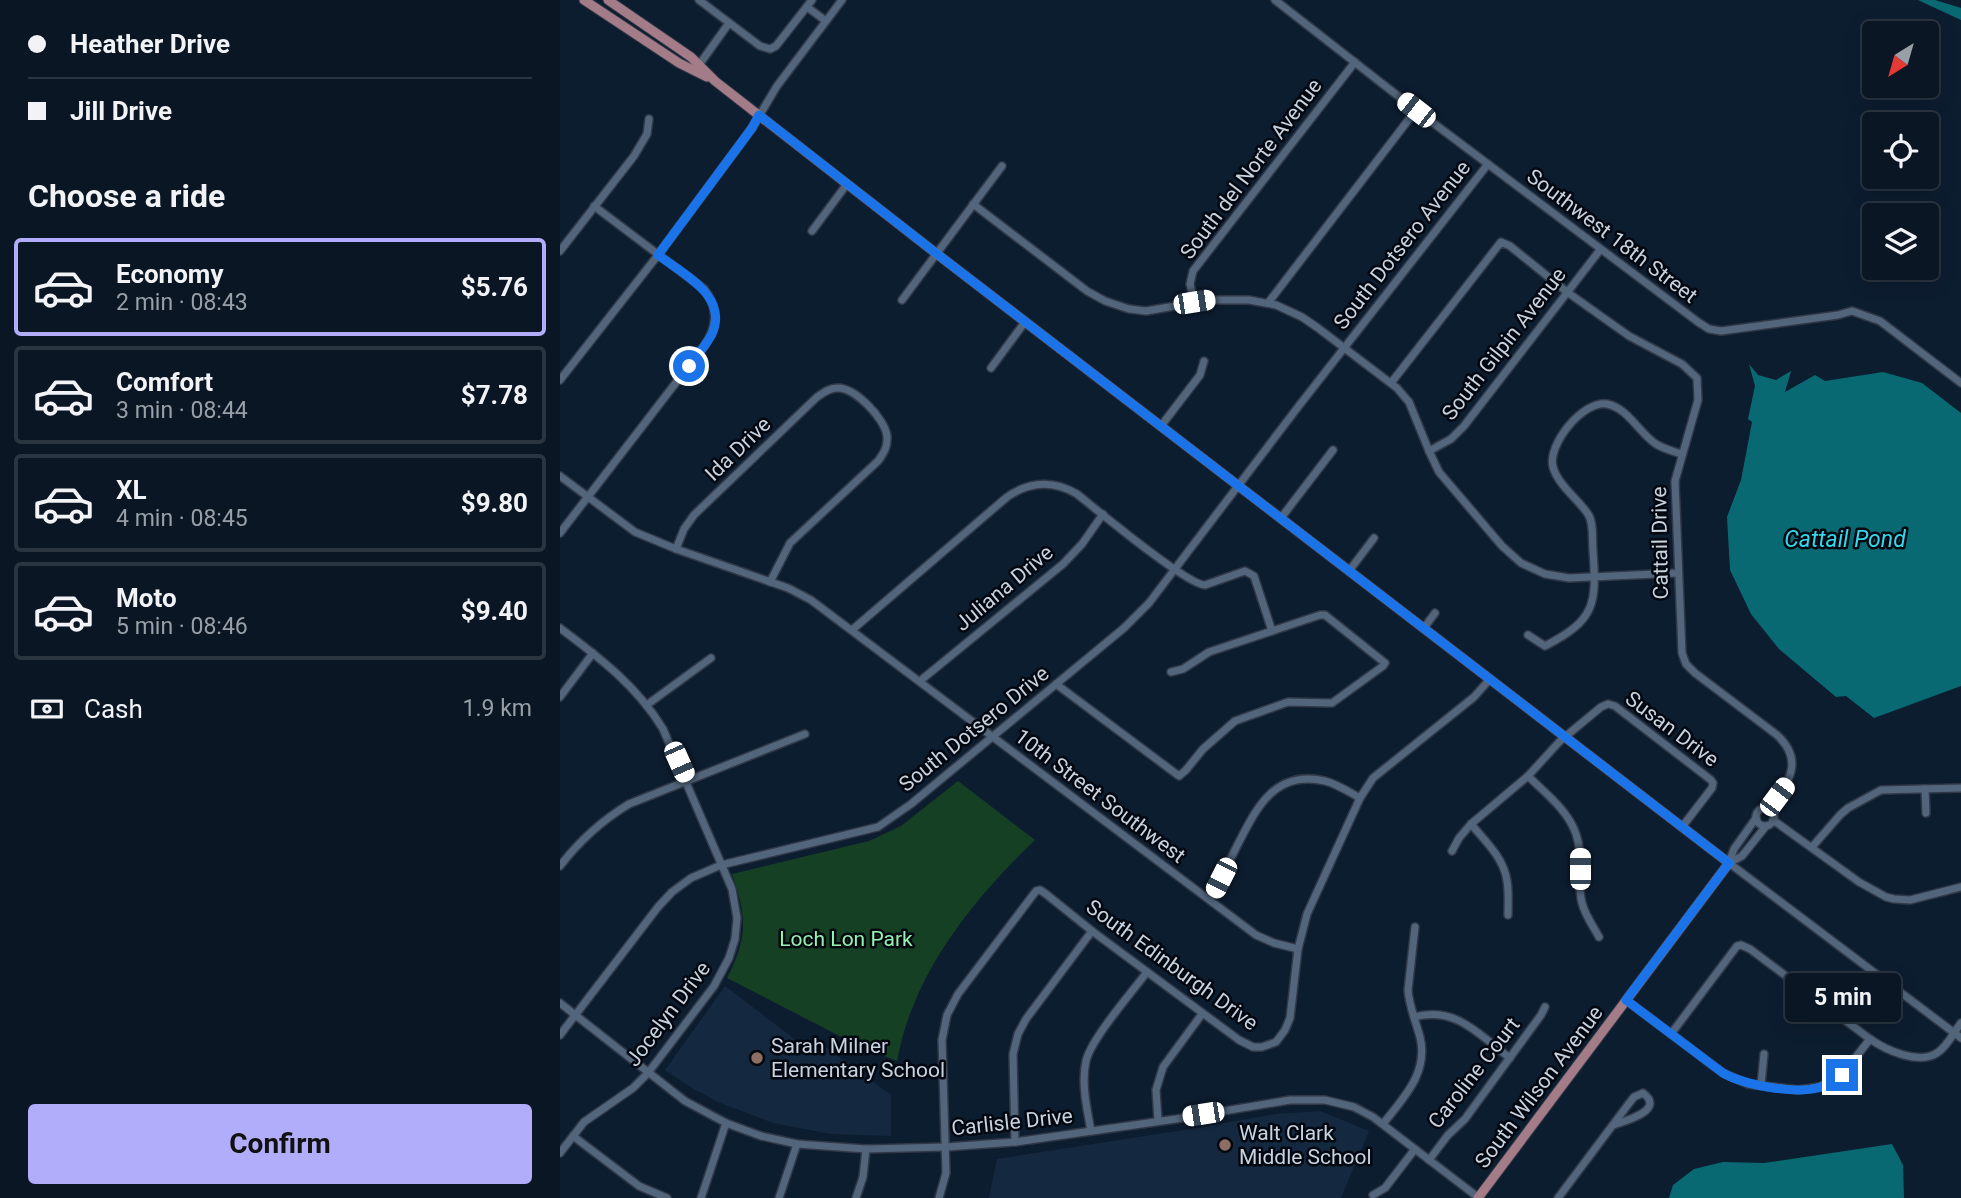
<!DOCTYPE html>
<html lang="en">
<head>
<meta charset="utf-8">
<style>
	body { margin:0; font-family:Roboto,sans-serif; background:#131f2c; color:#f1f3f6; height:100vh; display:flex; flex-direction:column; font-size:26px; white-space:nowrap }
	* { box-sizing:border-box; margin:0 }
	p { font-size:23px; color:#999fa6 }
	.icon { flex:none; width:38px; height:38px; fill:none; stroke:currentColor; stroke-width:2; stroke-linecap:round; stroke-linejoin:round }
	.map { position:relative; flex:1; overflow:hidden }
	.sheet { display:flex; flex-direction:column; background:#0a1624; width:560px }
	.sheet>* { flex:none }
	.hud { display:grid; align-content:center; height:154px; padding:0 28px; background:#0a1624 }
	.needle { width:46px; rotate:217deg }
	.buttons { position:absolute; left:1302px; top:21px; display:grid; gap:14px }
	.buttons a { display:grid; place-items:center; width:77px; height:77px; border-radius:7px; background:#0a1624; box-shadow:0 4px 18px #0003,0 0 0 2px #2a3541; font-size:35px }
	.end { position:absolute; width:32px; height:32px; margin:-16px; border:9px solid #1a73e8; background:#fff; box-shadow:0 0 0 4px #fff }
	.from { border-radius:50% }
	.bubble { position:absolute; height:49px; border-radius:7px; background:#0a1624; box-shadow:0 4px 18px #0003,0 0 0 2px #2a3541; font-size:23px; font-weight:700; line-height:49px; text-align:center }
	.car { position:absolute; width:21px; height:42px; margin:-21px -10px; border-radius:9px; box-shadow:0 0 5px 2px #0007; background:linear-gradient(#fff 24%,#345 0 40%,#fff 0 76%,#345 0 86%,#fff 0) }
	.hud b { display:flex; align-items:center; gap:24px; height:66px; font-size:26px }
	.hud b+b { border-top:2px solid #2a3541 }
	.hud i { width:18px; height:18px; background:#f1f3f6 }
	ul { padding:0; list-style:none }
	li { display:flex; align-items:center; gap:21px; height:98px; margin:0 14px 10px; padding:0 14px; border:4px solid #2a3541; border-radius:7px }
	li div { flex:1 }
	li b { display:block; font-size:26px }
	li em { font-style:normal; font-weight:700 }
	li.on { border-color:#b1adfa }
	li>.icon { width:63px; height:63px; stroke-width:1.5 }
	h2 { padding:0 28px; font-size:32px; line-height:84px }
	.pay { display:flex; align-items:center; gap:18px; height:77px; padding:0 28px; font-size:26px }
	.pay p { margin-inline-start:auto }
	.action { display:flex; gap:14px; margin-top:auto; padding:14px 28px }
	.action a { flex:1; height:80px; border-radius:7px; background:#b1adfa; color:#111; font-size:28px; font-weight:700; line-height:80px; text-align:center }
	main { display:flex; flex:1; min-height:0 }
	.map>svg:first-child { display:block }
	.built { fill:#142940 }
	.green { fill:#164024 }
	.water { fill:#096973 }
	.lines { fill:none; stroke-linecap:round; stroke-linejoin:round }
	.minor-casing { stroke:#303847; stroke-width:10 }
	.major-casing { stroke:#303847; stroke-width:11 }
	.minor { stroke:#52657b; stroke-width:7 }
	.major { stroke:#a47c88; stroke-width:9 }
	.route { stroke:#1a73e8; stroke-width:9 }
	.education-dot { fill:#8d6e63; stroke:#03070f; stroke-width:2.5 }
	.labels { text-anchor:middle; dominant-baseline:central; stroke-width:5; stroke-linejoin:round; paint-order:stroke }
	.street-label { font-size:21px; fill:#c8d3e0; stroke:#03070f }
	.park-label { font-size:21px; fill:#94f1ae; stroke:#03070f }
	.poi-label { font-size:21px; fill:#c8d3e0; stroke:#03070f; text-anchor:start }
	.water-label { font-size:23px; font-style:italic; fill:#34d8ea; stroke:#03070f }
</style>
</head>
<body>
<main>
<section class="sheet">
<div class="hud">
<b><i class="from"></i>Heather Drive</b>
<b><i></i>Jill Drive</b>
</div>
<h2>Choose a ride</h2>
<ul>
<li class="on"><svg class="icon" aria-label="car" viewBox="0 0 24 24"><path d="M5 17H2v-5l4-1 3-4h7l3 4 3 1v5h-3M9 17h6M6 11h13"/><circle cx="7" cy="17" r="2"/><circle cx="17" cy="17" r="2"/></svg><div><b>Economy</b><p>2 min · 08:43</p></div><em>$5.76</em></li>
<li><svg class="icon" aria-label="car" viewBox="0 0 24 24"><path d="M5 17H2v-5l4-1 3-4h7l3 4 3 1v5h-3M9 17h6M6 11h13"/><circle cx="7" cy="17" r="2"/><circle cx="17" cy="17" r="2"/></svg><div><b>Comfort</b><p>3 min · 08:44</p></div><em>$7.78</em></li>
<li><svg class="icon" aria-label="car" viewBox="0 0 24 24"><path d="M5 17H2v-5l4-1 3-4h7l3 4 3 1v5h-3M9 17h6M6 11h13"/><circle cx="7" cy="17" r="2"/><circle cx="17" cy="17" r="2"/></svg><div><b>XL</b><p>4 min · 08:45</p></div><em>$9.80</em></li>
<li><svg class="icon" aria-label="car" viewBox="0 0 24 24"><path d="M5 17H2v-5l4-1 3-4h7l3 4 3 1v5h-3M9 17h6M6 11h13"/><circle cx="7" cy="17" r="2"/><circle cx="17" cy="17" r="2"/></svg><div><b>Moto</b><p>5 min · 08:46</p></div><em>$9.40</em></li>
</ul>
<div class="pay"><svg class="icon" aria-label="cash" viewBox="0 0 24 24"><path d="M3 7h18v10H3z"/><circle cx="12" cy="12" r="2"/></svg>Cash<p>1.9 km</p></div>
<div class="action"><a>Confirm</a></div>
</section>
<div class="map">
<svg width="1401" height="1198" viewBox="0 0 1401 1198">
	<rect width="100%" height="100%" fill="#0d1d30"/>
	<g class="built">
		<polygon points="165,986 237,1041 264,1046 331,1095 331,1136 271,1134 213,1123 158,1102 132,1088 105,1070"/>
		<polygon points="760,1111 809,1131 781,1198 429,1198 437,1159 624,1130 716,1114"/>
	</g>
	<path class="green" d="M398,781L475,840C427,886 379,942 354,1004C346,1022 341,1041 337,1061L301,1047L167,978C188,938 187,916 172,874L309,841L341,826Z"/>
	<g class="water">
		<polygon points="1358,0 1375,0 1401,8 1401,20"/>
		<polygon points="1189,364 1198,375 1216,380 1231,371 1225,392 1255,375 1265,381 1323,372 1362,383 1401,413 1401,686 1314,718 1286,696 1276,697 1219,649 1191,614 1170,570 1167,517 1181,480 1192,422 1188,419 1195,386"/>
		<polygon points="1332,1144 1343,1165 1344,1198 1109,1198 1113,1185 1134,1169 1163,1162 1204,1163"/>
	</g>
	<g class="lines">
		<defs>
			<g id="minor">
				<polyline points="139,0 200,46 210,49 216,46 252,0"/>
				<polyline points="715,0 856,110 1138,322 1149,329 1161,331 1278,315 1292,311 1320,321 1401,383"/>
				<polyline points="247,7 266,21"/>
				<polyline points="139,65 169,23"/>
				<polyline points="413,204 527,291 545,301 569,309 586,311 650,300 689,300 716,305 742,317 758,328 837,388 849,402 869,451 879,472 942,546 961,563 985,574 1009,578 1118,573"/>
				<polyline points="252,231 287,184"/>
				<polyline points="0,251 74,156 87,134 89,119"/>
				<polyline points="342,300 442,166"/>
				<polyline points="634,302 630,284 633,271 795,62"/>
				<polyline points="708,303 856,110"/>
				<polyline points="431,368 465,322"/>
				<polyline points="0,380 98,255 192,128 217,86 282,0"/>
				<path d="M831,383L941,242L950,246L1007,292L1069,336L1122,364L1137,378L1138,400L1115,481L1122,653L1126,664L1135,673L1217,735C1246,762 1227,784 1209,809"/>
				<polyline points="601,426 640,375 644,361"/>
				<polyline points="869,451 891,439 904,426 1040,250"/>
				<polyline points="0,476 75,532 116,549 228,588 251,600 696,935 714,943 738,949"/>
				<polyline points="721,518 773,450"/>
				<path d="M0,533L145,345C157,326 159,308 144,289L34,206"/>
				<path d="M116,549L124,529L134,515L257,397C263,393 269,388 277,388C295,387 325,419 327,436C328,446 324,453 318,461L230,543L210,582"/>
				<polyline points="789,571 814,538"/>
				<path d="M0,628C40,658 77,686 103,729L172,889L177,918L175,939L169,958L154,986L88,1073L73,1088L24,1122L0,1153"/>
				<polyline points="864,628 875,613"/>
				<path d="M292,630L447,497C470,481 493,480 517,494C537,510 627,585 645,585L685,571L694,576L712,631"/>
				<path d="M968,635L985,646C1035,620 1037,605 1033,551C1032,540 1034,523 1028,514C1017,498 998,485 993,467C987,445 1023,400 1047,404C1068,408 1079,433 1096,444C1104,449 1113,451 1121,454"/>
				<polyline points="360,681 503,564 522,544 543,514"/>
				<polyline points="496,684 619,776 626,770 643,749 675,721 728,702 772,703 823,666 825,663 765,615 760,615 649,652 623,669 611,672"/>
				<polyline points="0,697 33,653"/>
				<polyline points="88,704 151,658"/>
				<path d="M968,776C985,793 1008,810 1016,834C1024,856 1016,880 1022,903C1025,915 1033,926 1039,937"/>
				<polyline points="1365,789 1366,813"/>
				<circle cx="1205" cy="817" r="9"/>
				<polyline points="1213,820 1299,882 1326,897 1334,899 1350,900 1401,887"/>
				<path d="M911,824C925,841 944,858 947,881C949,892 948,904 948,915"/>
				<polyline points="1252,847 1280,815 1288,808 1321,790 1401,788"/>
				<polyline points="892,851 899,838 911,824 968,776 1000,741 1041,707 1048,704 1055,706 1151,780 1153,783 1152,788 1122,827"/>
				<polyline points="1169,862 1174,849 1196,818"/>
				<polyline points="1169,863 1401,1038"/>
				<polyline points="1169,863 1182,856 1206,826"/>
				<path d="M0,866C20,840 41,821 69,804L245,734"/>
				<path d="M650,900C659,882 668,864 677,846C696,809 714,769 765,781C777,784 789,792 800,798"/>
				<polyline points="1066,1000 1163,1073 1188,1084 1238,1090 1260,1087 1282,1075 1310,1039"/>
				<polyline points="0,1003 125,1101 166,1123 201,1136 237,1144 306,1149 386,1147 455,1142 616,1119 730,1100 765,1100 794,1107 813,1117 919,1198"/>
				<path d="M854,1017C896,1006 918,1034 950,1058"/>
				<path d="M1111,1034L1177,946L1181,945L1190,949L1310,1039C1326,1050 1358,1065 1377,1053C1387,1047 1394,1032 1401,1023"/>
				<polyline points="0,1035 98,907 112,892 131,878 161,865 318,827 351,804 564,628 589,603 738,407 928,164"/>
				<polyline points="1201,1085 1204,1054"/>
				<polyline points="598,1120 596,1090 603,1067 642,1014"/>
				<path d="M823,1124C843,1098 869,1073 860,1037C856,1022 849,1006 848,990L855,927"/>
				<path d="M531,1131C527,1109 521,1084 526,1061C531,1039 572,992 587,972"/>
				<polyline points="13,1136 79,1186 107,1198"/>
				<polyline points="455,1142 453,1054 458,1034 466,1019 532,931"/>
				<polyline points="869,1160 888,1135 905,1119 981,1015 985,1007"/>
				<polyline points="813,1195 825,1188 855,1149"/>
				<polyline points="141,1198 166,1123"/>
				<polyline points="219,1198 237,1144"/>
				<polyline points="296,1198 303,1177 306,1149"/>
				<polyline points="379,1198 386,1173 382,1040 387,1015 398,994 476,891 480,890 486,894 532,931 679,1040 693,1047 702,1047 716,1042 725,1030 730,1018 738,949 747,914 800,798 813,778 914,697 930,679"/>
				<path d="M998,1198L1067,1106L1074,1097L1083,1093C1106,1110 1065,1121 1053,1125"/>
			</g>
			<g id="major">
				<polyline points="24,0 119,63 147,77"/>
				<polyline points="48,0 131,57 155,81 377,254 1169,863 918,1198"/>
			</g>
		</defs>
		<use href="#minor" class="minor-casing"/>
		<use href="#major" class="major-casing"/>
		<use href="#minor" class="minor"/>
		<use href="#major" class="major"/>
	</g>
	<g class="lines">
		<path class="route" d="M129,366C137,356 146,345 152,334C169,296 123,274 98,255L192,128L199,115L377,254L1169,863L1066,1000L1163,1073C1184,1085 1234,1094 1257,1088C1266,1086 1275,1080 1282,1075"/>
	</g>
	<g class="education-dot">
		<circle cx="197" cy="1058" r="7"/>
		<circle cx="665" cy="1145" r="7"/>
	</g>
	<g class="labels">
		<g class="street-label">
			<text transform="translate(691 169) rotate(-53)">South del Norte Avenue</text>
			<text transform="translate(1052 236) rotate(37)">Southwest 18th Street</text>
			<text transform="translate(842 245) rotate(-52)">South Dotsero Avenue</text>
			<text transform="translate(944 344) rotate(-52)">South Gilpin Avenue</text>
			<text transform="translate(178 449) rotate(-44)">Ida Drive</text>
			<text transform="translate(1100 543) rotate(-91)">Cattail Drive</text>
			<text transform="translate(444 588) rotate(-40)">Juliana Drive</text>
			<text transform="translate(414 729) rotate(-39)">South Dotsero Drive</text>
			<text transform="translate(1112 729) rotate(37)">Susan Drive</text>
			<text transform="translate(540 796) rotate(37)">10th Street Southwest</text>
			<text transform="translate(612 965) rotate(36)">South Edinburgh Drive</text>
			<text transform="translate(108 1014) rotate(-53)">Jocelyn Drive</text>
			<text transform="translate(914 1073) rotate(-52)">Caroline Court</text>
			<text transform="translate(979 1087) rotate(-53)">South Wilson Avenue</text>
			<text transform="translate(452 1122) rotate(-6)">Carlisle Drive</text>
		</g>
		<g class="park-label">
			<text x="286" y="939">Loch Lon Park</text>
		</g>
		<g class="poi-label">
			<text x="211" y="1046">Sarah Milner<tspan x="211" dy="24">Elementary School</tspan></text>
			<text x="679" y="1133">Walt Clark<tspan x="679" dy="24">Middle School</tspan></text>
		</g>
		<g class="water-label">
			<text x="1285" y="539">Cattail Pond</text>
		</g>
	</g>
</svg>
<div class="buttons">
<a><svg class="needle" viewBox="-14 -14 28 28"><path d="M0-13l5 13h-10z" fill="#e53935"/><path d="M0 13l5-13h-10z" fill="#999fa6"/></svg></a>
<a><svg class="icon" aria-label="locate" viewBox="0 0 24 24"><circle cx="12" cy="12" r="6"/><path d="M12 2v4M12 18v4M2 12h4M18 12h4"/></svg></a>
<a><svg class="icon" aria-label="layers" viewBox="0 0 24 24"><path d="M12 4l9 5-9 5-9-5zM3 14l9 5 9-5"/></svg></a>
</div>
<i class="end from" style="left:129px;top:366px"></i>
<i class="end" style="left:1282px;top:1075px"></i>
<div class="bubble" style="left:1225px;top:973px;width:116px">5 min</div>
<i class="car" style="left:856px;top:110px;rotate:308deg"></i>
<i class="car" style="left:634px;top:302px;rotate:81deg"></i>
<i class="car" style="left:119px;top:762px;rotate:156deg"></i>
<i class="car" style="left:1217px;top:797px;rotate:37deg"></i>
<i class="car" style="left:1020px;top:869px;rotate:0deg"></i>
<i class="car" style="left:661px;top:878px;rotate:207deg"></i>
<i class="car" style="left:643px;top:1114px;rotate:261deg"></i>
</div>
</main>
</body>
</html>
